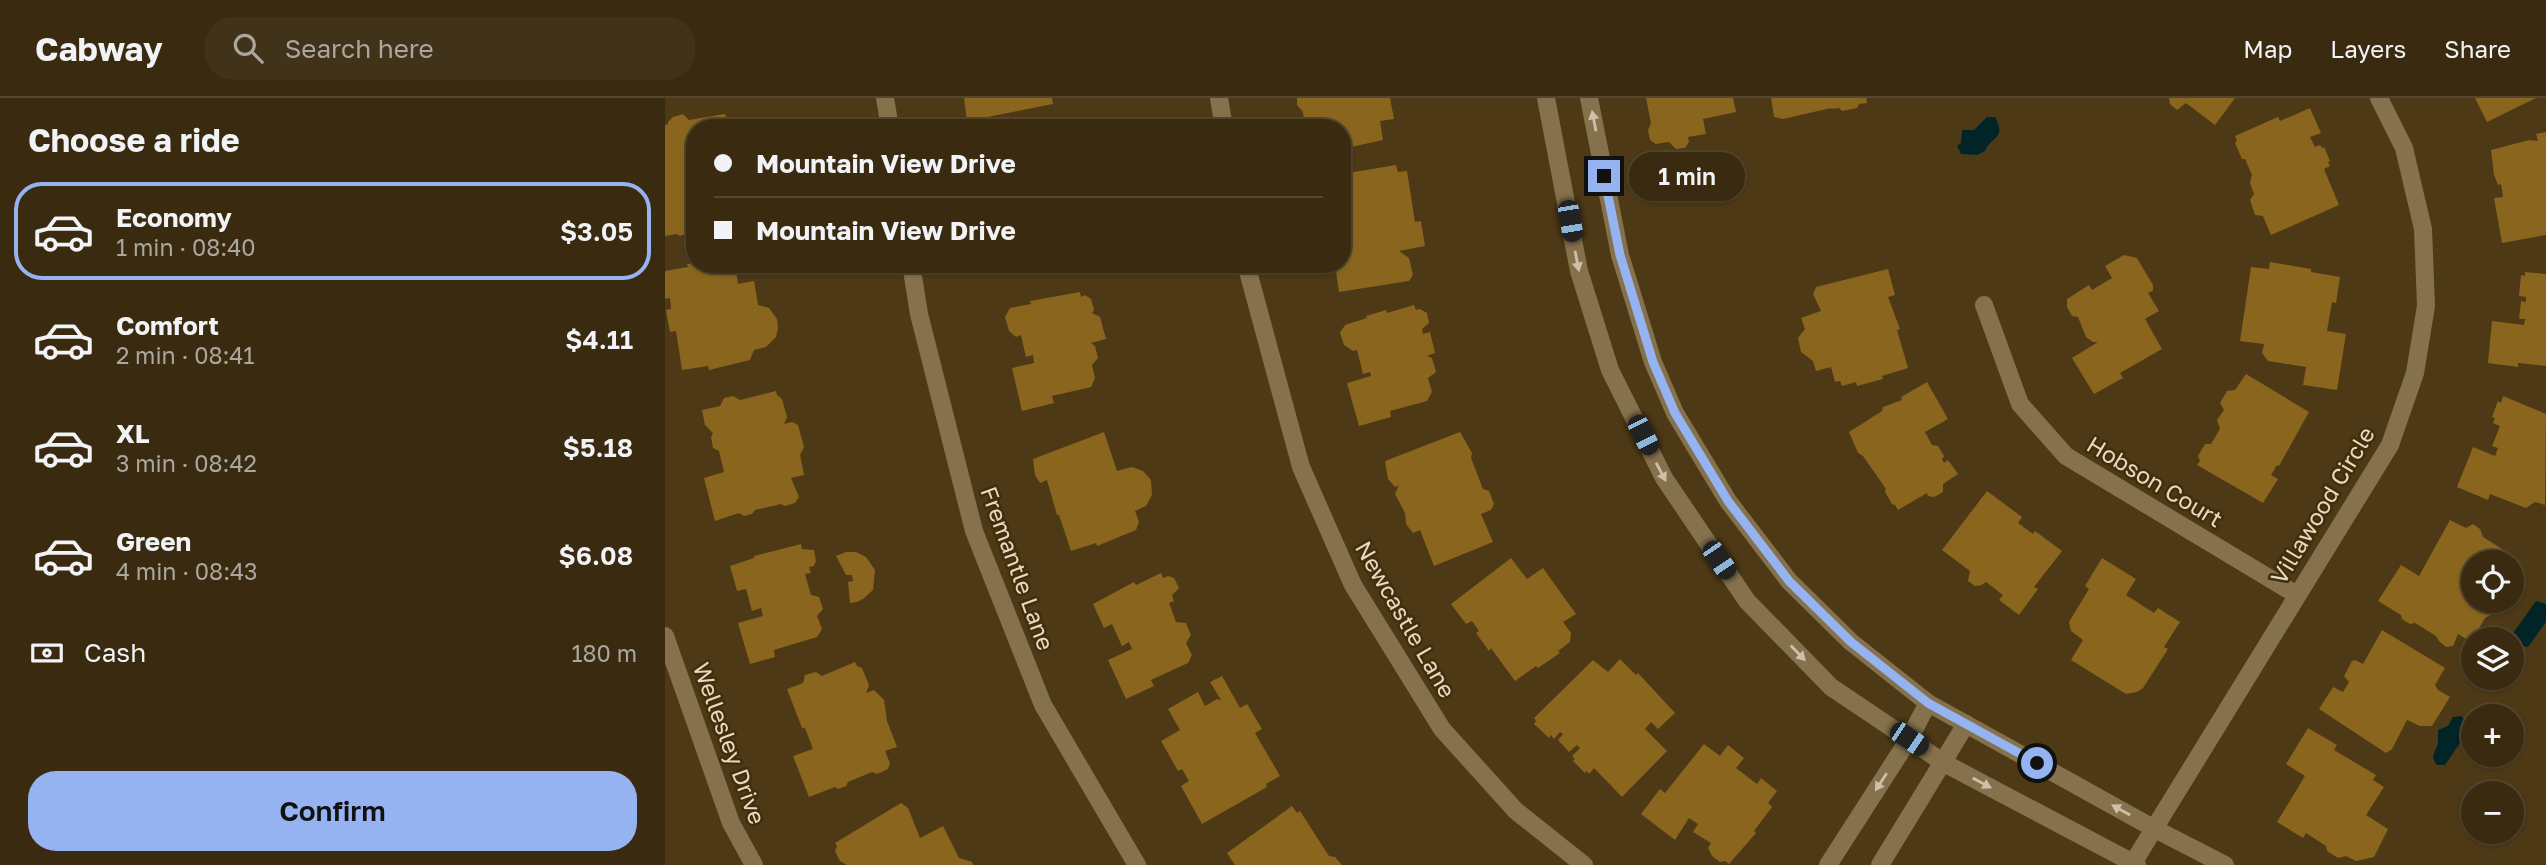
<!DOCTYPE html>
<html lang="en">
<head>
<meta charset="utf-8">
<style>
	body { margin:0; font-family:"Golos Text",sans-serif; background:#413319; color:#f1f3f6; height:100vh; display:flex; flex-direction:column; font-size:26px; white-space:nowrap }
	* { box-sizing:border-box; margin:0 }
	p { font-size:23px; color:#aba79f }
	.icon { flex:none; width:38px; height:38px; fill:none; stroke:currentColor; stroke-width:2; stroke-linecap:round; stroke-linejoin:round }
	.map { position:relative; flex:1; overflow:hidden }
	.panel { display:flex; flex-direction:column; background:#3a2b10; width:665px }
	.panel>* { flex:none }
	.top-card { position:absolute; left:21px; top:21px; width:665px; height:154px; border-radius:28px; box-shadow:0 2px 5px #0004,0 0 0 2px #544730; display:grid; align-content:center; height:154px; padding:0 28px; background:#3a2b10 }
	.buttons { position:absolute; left:1796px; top:452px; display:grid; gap:14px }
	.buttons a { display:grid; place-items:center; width:63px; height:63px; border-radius:50%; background:#3a2b10; box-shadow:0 2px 5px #0004,0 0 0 2px #544730; font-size:35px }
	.end { position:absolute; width:32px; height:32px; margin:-16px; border:9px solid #95b2f1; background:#111; box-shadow:0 0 0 4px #111 }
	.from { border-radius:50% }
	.bubble { position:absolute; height:49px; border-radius:24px; background:#3a2b10; box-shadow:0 2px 5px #0004,0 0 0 2px #544730; font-size:23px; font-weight:600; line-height:49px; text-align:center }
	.car { position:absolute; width:21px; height:42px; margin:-21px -10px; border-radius:9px; box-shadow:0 0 5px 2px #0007; background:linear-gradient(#222 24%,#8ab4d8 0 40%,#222 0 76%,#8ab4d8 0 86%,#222 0) }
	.top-card b { display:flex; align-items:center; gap:24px; height:66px; font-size:26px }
	.top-card b+b { border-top:2px solid #544730 }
	.top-card i { width:18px; height:18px; background:#f1f3f6 }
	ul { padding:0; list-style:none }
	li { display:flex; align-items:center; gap:21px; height:98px; margin:0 14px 10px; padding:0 14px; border:4px solid transparent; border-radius:28px }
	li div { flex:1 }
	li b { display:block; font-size:26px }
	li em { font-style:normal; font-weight:600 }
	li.current { border-color:#95b2f1 }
	li>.icon { width:63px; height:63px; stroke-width:1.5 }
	h2 { padding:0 28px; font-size:32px; line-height:84px }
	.pay { display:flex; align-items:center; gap:18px; height:77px; padding:0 28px; font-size:26px }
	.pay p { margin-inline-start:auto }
	.primary-button { display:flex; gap:14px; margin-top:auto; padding:14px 28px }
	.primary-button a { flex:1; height:80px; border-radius:28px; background:#95b2f1; color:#111; font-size:28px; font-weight:600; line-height:80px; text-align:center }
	header { display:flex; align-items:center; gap:42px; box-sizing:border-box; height:98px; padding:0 35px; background:#3a2b10; border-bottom:2px solid #544730 }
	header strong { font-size:33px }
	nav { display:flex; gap:38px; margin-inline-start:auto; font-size:24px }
	.search { width:490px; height:63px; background:#413319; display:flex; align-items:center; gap:18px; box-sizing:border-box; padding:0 24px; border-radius:28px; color:#aba79f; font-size:26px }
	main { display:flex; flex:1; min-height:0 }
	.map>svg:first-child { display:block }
	.water { fill:#012426 }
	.building { fill:#8a651e }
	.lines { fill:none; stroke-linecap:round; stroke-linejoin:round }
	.minor { stroke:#86714d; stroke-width:18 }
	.oneway { fill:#cec0a8 }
	.route { stroke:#95b2f1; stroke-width:9 }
	.labels { text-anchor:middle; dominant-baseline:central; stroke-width:5; stroke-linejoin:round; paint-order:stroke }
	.street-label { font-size:23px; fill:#e6dac7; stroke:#422e09 }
</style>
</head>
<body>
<header>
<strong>Cabway</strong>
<div class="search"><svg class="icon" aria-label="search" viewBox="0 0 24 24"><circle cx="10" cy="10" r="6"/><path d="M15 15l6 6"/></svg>Search here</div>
<nav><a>Map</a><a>Layers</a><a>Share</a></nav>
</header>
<main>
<section class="panel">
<h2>Choose a ride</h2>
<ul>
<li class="current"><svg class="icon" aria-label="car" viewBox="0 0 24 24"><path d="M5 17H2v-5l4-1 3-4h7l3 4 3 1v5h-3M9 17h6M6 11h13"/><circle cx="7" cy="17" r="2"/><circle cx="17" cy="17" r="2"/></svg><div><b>Economy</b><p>1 min · 08:40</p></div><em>$3.05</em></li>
<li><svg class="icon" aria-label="car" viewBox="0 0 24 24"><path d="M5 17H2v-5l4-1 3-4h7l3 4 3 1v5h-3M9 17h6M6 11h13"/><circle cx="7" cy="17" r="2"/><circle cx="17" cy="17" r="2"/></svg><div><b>Comfort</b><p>2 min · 08:41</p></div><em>$4.11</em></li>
<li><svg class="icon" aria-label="car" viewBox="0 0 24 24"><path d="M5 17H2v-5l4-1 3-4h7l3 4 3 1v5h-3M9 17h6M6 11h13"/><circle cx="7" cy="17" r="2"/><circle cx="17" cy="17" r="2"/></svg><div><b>XL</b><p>3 min · 08:42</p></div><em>$5.18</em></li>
<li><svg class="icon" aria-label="car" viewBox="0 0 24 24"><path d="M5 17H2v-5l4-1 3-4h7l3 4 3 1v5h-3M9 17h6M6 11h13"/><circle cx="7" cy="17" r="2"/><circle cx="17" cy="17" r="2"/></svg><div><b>Green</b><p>4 min · 08:43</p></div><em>$6.08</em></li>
</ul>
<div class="pay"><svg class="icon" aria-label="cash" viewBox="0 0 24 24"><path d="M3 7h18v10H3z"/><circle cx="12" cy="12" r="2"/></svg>Cash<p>180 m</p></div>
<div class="primary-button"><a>Confirm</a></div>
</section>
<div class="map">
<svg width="1881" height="767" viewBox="0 0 1881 767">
	<rect width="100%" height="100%" fill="#4d3915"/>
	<g class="water">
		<path d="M1322,19H1330C1342,41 1326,38 1320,53L1312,57L1296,56L1292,48L1296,45L1297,32H1309Z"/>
		<polygon points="1871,503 1881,506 1881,524 1863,549 1849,546 1846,538"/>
		<path d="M1796,618L1803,626L1799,639L1780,667H1772C1763,657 1773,653 1773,643C1773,639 1773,636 1773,632L1783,628L1788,619Z"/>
	</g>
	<g class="building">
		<polygon points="299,0 387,0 388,6 302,23"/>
		<polygon points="632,0 725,0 729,21 715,23 718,42 677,51 677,30 640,30 638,14 632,7"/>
		<polygon points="981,0 1068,0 1071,14 1038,21 1041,36 1023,39 1024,44 1020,50 1011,51 1004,44 991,46 985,42 983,32 986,25"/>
		<polygon points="1106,0 1201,0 1202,5 1194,6 1192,10 1177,13 1174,10 1166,11 1166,10 1118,21 1109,19"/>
		<polygon points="1504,0 1570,0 1550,27 1521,5 1512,12 1505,6"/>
		<polygon points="1810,0 1871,0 1822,24"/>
		<polygon points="1645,10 1656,35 1645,39 1650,49 1655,47 1657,50 1659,49 1665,63 1663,64 1665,68 1659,71 1674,107 1606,137 1598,118 1590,117 1585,102 1589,96 1585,85 1587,77 1580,61 1577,61 1570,45 1572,42 1570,38 1613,19 1615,23"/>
		<polygon points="18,16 24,22 60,16 66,30 30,30 30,132 15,138 12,136 0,138 0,27 3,26 3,24 8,19"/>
		<polygon points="1881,34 1881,137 1837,145 1829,100 1838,99 1836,86 1833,87 1829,77 1826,52 1864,42 1873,43 1871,36"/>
		<polygon points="731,67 733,74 742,73 750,124 756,123 760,148 734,153 744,160 748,177 744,183 674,194 670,166 677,166 677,76"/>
		<polygon points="1459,157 1472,160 1488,187 1488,193 1483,195 1494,213 1480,221 1497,251 1455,275 1458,280 1429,296 1407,260 1433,244 1428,244 1421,239 1413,219 1407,218 1402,209 1402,201 1424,187 1427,192 1447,180 1440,168"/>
		<polygon points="1605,164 1646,171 1646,174 1675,179 1671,205 1667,204 1662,233 1681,236 1672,292 1638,287 1641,269 1603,263 1597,255 1599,246 1575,243 1586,169 1604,171"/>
		<polygon points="30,165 70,166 73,186 89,183 93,207 104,210 112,221 113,230 111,239 101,249 89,252 85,262 44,272 43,268 17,272 11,233 5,234 1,212 6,211 5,200 0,201 0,173 23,169 22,166"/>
		<polygon points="1223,171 1230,197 1223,199 1235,231 1232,232 1243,270 1217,278 1218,281 1192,288 1191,284 1177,288 1175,283 1170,284 1166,269 1151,273 1148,263 1136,254 1133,240 1140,231 1136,220 1156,213 1148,196 1151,189"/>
		<polygon points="1860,174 1881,176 1881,268 1853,265 1853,269 1823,265 1827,223 1859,227 1860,221 1854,221 1856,203 1861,204 1861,199 1854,198 1856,177 1860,178"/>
		<polygon points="415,194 416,199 420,197 426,201 429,212 427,215 435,219 441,241 426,245 430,248 433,260 427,267 430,280 426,289 387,298 389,305 357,313 347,270 369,265 368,257 361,259 356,237 351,239 344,233 340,219 345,210 366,206 365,203"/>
		<polygon points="749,207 751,212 755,211 762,215 764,225 757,231 758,236 765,234 770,255 762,258 767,260 771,274 763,280 767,294 762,303 725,313 726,319 694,328 682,285 706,278 705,274 698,276 692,252 688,253 679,247 675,235 680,227 702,220 701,218 721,212 722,215"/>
		<polygon points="1581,276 1644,314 1614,368 1612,367 1606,377 1613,381 1598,405 1532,367 1535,363 1533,358 1540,346 1546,346 1555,331 1552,322 1559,312 1555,305 1562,293 1570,292"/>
		<polygon points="1262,284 1283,321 1260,334 1267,347 1273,348 1279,358 1277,361 1279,365 1283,362 1293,376 1278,386 1278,394 1269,399 1263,398 1262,395 1233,412 1230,407 1227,406 1220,394 1221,391 1198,358 1193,355 1184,334 1217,313 1218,309 1237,302 1236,299"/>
		<polygon points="111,293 112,297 117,301 122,319 119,326 127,324 133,327 139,349 135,357 139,377 126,380 134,399 130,405 120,408 116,406 90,412 87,416 79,418 74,415 50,423 39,380 59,374 54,353 48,350 46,339 48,335 40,327 37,312 55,308 59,300 68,298 75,302"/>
		<polygon points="1838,298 1881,316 1880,407 1870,404 1861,410 1825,396 1823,402 1792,389 1808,349 1830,358 1833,350 1827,348 1835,328 1828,325 1830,320 1827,319 1833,303 1836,305"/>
		<polygon points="439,334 452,373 467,369 478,373 486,382 487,397 481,408 470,413 474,424 471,432 432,448 431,445 406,453 394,417 392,417 382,382 375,385 370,377 368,361"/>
		<polygon points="795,334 807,355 806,360 818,391 824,393 829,406 826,412 816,416 828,444 769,468 755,432 748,435 741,426 740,415 730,396 734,387 730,389 723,381 720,363"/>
		<polygon points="1322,393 1357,419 1353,425 1368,436 1370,433 1397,453 1369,489 1373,491 1354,517 1334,502 1338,497 1321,484 1317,487 1310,488 1303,483 1305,473 1277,452"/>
		<polygon points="1785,422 1801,430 1808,426 1815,431 1818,439 1848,458 1846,464 1808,464 1808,502 1837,502 1836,507 1829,515 1820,520 1806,544 1793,536 1788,548 1781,549 1774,543 1771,538 1750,525 1745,526 1737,521 1736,517 1713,503 1736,467 1754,478"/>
		<polygon points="136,446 137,451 149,452 151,463 149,468 144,469 146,475 140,476 146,497 154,499 158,511 152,518 157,531 152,539 109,552 110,559 85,566 73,525 98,518 96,510 87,513 81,491 72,493 65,468 89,460 89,458"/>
		<polygon points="181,454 191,454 201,459 210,472 208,492 198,501 192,504 185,505 183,484 188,483 187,477 181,477 171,458"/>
		<polygon points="846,460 862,481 878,470 911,516 898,524 906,535 905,544 893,553 895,555 873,570 871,568 850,583 826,550 824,553 811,535 814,533 807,523 801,526 786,506"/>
		<polygon points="1437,460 1471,481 1461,497 1489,515 1493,510 1515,524 1499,549 1503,551 1478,590 1472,594 1461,596 1406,562 1418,542 1406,533 1404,524 1424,491 1420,488"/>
		<polygon points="496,475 498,480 503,478 509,480 514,490 507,497 509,503 504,505 511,524 521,525 526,537 521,545 527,557 523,565 486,582 489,588 461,601 443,562 467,551 464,544 457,548 447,526 439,530 428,506 469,484 471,487"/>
		<polygon points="1717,532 1780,570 1770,587 1773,592 1785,599 1767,628 1755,628 1742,622 1727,651 1721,655 1654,611 1668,589 1678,594 1684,584 1679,578 1687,563 1690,562 1698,566"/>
		<polygon points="955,561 971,577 973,575 1010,615 993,631 986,624 980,631 1002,653 957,699 929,670 924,676 922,673 920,675 908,663 910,661 907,658 915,650 912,647 904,654 893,642 898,636 895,634 889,641 886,637 884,640 869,626 871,623 869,620 928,562 943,574"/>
		<polygon points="190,564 192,568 197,570 204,587 201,595 209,592 219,602 222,623 232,649 220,653 225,665 223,671 212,676 207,674 183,684 181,688 173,691 170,689 144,699 128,658 148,651 140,630 137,630 122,591 138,585 140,577 151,574 157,578"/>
		<polygon points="557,578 575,610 582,606 597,631 590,635 615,678 601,686 602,689 537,726 516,688 524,683 517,671 513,673 496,643 515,632 503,611 533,594 540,608 552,601 556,602 545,584"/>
		<polygon points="1643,630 1672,647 1669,652 1711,677 1708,682 1719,689 1701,717 1723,731 1709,759 1691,763 1681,758 1673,760 1662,753 1661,748 1641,735 1638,740 1612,724 1640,678 1621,666"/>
		<polygon points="1039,646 1055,658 1063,647 1079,660 1071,670 1092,686 1096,680 1112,693 1103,705 1107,709 1089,733 1091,735 1064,766 1060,763 1055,764 1047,758 1043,750 1046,745 1028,734 1033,726 1024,720 1010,742 976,716 995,691 1000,695"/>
		<polygon points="236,705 243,710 255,740 278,728 294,760 307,764 308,767 182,767 175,763 170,753 172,748 170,745"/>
		<polygon points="627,708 632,715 635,713 664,758 670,759 677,767 570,767 562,755"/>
	</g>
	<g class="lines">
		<g class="minor">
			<polyline points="220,0 225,30"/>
			<polyline points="554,0 559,30"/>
			<polyline points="881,0 914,173 945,272 999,380 1082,503 1166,589 1279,665 1472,767"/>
			<polyline points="924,0 955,157 988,264 1010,315 1063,403 1124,483 1186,544 1263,605 1490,731 1560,767"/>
			<polyline points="246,166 254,216 309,433 378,607 472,767"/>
			<polyline points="581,166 636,369 688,487 777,631 851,713 919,767"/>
			<polyline points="1319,207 1355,306 1401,358 1632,497"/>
			<polyline points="0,538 66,725 89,767"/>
			<polyline points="1468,765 1725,347 1750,275 1761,208 1758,131 1739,50 1714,0"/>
			<polyline points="1163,767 1244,641 1263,605"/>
			<polyline points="1215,767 1301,626"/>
		</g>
	</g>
	<defs><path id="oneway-solid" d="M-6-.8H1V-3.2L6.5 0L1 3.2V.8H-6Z" transform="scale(1.75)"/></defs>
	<g class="oneway">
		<use href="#oneway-solid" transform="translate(929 23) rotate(-101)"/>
		<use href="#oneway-solid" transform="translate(912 163) rotate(79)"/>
		<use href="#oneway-solid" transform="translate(996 374) rotate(62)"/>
		<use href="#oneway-solid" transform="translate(1133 555) rotate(46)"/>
		<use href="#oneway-solid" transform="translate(1216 684) rotate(123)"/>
		<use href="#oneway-solid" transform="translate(1317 685) rotate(28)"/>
		<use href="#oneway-solid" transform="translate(1456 712) rotate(-151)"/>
	</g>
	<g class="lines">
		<polyline class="route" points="939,78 955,157 988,264 1010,315 1063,403 1124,483 1186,544 1263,605 1372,665"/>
	</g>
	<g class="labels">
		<g class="street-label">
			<text transform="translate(1490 383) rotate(31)">Hobson Court</text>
			<text transform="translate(1657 407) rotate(-59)">Villawood Circle</text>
			<text transform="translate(353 470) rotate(70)">Fremantle Lane</text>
			<text transform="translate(741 521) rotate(60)">Newcastle Lane</text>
			<text transform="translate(65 645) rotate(70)">Wellesley Drive</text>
		</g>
	</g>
</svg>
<div class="buttons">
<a><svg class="icon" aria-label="locate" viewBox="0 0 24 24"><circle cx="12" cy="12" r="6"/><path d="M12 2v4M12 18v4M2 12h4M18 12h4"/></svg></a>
<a><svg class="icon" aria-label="layers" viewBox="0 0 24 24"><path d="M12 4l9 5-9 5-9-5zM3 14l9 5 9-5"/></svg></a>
<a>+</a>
<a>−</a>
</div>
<i class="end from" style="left:1372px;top:665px"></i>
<i class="end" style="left:939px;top:78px"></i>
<div class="bubble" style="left:964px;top:54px;width:116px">1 min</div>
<i class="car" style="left:905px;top:123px;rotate:170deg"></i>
<i class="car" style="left:978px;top:337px;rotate:153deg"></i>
<i class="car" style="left:1054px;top:462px;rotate:146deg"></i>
<i class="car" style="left:1244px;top:641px;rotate:124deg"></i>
<div class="top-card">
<b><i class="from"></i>Mountain View Drive</b>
<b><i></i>Mountain View Drive</b>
</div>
</div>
</main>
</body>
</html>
